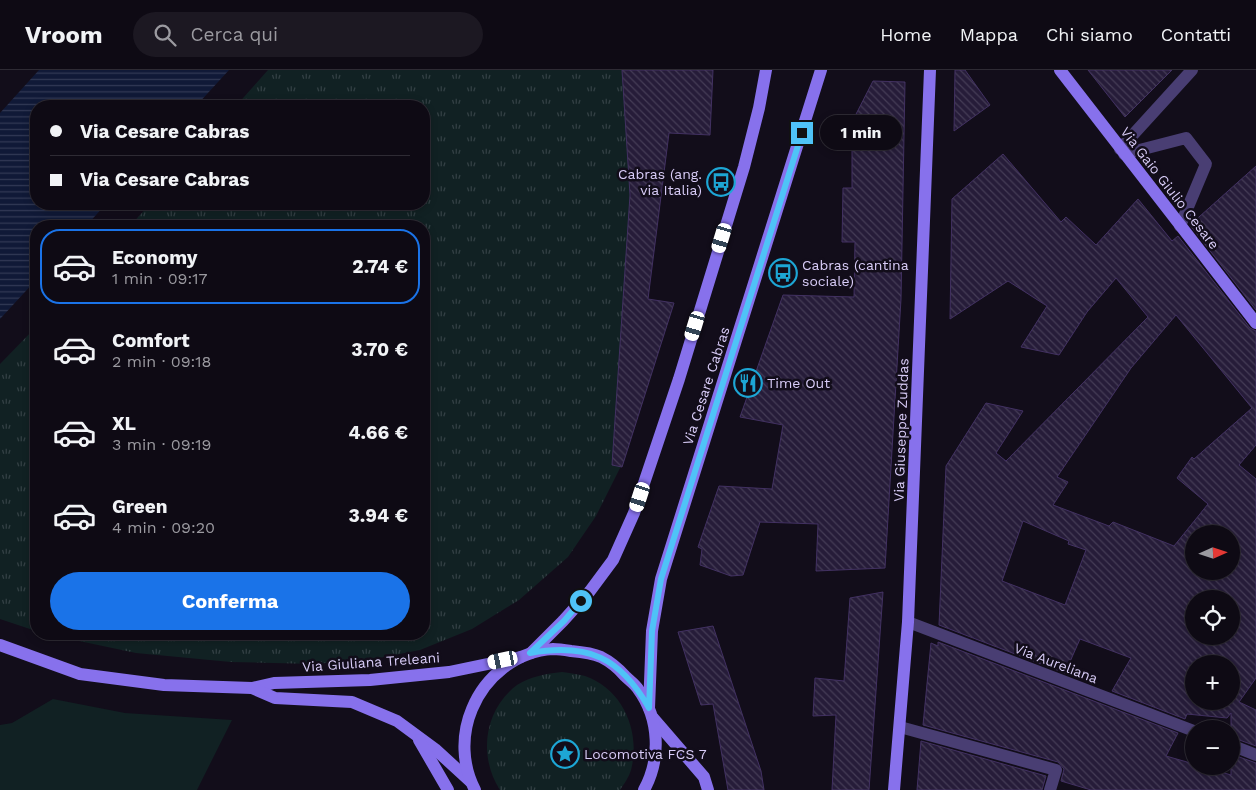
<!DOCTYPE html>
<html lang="it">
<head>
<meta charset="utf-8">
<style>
	body { margin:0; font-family:"Work Sans",sans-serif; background:#1c1822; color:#f1f3f6; height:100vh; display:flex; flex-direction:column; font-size:19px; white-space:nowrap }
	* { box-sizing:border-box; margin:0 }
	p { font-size:16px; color:#9b9aa0 }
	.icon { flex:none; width:28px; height:28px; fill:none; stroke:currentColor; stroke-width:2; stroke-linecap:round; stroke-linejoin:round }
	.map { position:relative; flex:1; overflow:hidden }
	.side { position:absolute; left:30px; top:150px; width:400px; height:420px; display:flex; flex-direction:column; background:#0e0a14; border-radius:20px; box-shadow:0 2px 8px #0003,0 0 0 1px #2e2b34 }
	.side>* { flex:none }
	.banner { position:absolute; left:30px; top:30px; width:400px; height:110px; border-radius:20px; box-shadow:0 2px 8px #0003,0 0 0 1px #2e2b34; display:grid; align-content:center; height:110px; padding:0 20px; background:#0e0a14 }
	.needle { width:32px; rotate:87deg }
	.controls { position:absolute; left:1185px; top:455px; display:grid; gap:10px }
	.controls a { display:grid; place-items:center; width:55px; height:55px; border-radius:50%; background:#0e0a14; box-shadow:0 2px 8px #0003,0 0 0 1px #2e2b34; font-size:25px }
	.end { position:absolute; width:22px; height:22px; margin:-11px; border:6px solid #4fc3f7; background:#111; box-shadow:0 0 0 2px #111 }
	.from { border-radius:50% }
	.bubble { position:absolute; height:35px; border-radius:18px; background:#0e0a14; box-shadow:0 2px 8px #0003,0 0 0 1px #2e2b34; font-size:16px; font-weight:700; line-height:35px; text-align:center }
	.car { position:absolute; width:15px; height:30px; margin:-15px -8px; border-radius:6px; box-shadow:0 0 4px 1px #0007; background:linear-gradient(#fff 24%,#345 0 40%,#fff 0 76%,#345 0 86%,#fff 0) }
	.banner b { display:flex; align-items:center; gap:18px; height:48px; font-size:19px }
	.banner b+b { border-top:1px solid #2e2b34 }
	.banner i { width:12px; height:12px; background:#f1f3f6 }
	ul { padding:9px 0 0; list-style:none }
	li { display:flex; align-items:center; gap:15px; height:75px; margin:0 10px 8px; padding:0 10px; border:2px solid transparent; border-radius:20px }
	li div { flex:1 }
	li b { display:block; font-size:19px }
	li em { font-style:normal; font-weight:700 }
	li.selected { border-color:#1a73e8 }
	li>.icon { width:45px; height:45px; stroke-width:1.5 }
	.action { display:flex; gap:10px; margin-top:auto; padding:10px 20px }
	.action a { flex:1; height:58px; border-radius:30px; background:#1a73e8; color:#fff; font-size:20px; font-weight:700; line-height:58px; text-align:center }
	header { display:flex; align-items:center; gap:30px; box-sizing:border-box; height:70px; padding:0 25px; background:#0e0a14; border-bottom:1px solid #2e2b34 }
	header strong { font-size:24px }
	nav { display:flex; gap:28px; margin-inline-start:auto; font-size:18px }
	.search { width:350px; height:45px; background:#1c1822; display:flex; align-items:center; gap:12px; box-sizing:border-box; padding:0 18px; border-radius:28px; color:#9b9aa0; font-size:19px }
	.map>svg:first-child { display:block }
	.grass { fill:url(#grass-tufts) }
	.pitch { fill:#112123 }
	.water { fill:url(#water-rules) }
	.building { fill:url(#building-back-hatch); stroke:#423162; fill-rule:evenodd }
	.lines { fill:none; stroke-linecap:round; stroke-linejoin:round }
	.lane { stroke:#493e73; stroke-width:12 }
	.street { stroke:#493e73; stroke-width:12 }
	.secondary { stroke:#8771ec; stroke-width:12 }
	.route { stroke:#4fc3f7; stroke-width:6 }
	.labels { text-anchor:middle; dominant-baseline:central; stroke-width:5; stroke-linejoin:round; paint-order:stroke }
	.poi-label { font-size:14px; fill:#d9cdf8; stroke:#120d1a; text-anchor:start }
	.street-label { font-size:14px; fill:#d9cdf8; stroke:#120d1a }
</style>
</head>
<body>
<header>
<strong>Vroom</strong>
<div class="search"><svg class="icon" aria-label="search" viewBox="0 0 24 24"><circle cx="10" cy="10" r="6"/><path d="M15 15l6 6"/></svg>Cerca qui</div>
<nav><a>Home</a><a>Mappa</a><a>Chi siamo</a><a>Contatti</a></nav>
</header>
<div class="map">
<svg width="1256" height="720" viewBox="0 0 1256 720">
	<defs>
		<pattern id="grass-tufts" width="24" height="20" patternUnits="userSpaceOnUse" patternTransform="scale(1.25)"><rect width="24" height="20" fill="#112123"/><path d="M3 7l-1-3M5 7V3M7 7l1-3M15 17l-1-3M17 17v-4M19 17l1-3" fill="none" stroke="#334044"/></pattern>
		<pattern id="water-rules" width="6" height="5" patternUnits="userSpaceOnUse" patternTransform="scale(1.25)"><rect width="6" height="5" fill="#101937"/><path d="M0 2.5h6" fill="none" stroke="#323955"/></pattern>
		<pattern id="building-back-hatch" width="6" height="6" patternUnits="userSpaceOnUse" patternTransform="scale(1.25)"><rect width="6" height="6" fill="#261c39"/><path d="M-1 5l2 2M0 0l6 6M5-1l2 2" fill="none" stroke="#453c56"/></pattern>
	</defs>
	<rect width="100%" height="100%" fill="#120d1a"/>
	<g class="grass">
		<polygon points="268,0 622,0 630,125 614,371 630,373 622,394 596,446 568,487 519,530 472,559 420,580 379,588 315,594 231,592 136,583 46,564 424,564 424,156 130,156 150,134 424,134 424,36 236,36"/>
		<polygon points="36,257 36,561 0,549 0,294"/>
		<path d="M562,602C569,603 578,604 585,606C623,619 641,662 631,700C629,707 624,714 620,720H500C478,686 484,640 517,615C531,606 546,604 562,602Z"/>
	</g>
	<polygon class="pitch" points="53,629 125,643 232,650 197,720 0,720 0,655 12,653"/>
	<polygon class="water" points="39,0 229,0 196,36 36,36 36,134 106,134 86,156 36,156 36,210 0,249 0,43"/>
	<g class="building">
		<polygon points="622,0 713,0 710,65 669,63 648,229 674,233 622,397 612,395 630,125"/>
		<polygon points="955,0 965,0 990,35 954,61"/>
		<polygon points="1088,0 1172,0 1125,47"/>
		<polygon points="873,11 905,12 901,229 885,498 816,501 818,454 760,452 743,505 731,506 700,495 702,479 698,477 719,416 772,419 783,355 740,347 783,225 854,227 855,172 842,172 843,118 852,118 852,52"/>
		<path d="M1003,84L1061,152L1066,147L1096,175L1138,129L1172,171L1178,166L1250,258L1256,261V375L1239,395L1256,409V608L1239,632L1256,640V676L1231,667V643L1227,648L1187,644L1185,649L1112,621L1131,588L1080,569L1065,603L939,555L946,396L986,333L1023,341L996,383L1006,391L1148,247L1116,208L1087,242L1059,285L1021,277L1047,236L1008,211L950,249L952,129ZM1176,245L1252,338L1194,389L1192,387L1177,408L1208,434L1174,476L1113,452L1109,456L1053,435L1068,412L1057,407L1131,298ZM1023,451L1069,471L1068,474L1086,480L1065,535L1002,511ZM1194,464H1231V501H1194ZM1194,529H1231V566H1194ZM1194,594H1231V631H1194Z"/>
		<polygon points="1256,96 1256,240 1190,155"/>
		<polygon points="883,522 869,720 832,720 836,645 813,646 815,608 844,611 850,528"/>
		<polygon points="713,556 761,701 764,720 728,720 713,634 701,635 678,562"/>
		<polygon points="938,572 1178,663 1166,686 1194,694 1194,696 1201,696 1231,705 1231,684 1256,693 1256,720 1091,720 1061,711 1064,699 1058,692 923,655 931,573 938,576"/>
		<polygon points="921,671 1046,706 1042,720 917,720"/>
	</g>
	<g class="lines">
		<polyline class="lane" points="1124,84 1186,68 1206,94 1180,156"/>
		<g class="street">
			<polyline points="1120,79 1192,0"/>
			<polyline points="908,552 1194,661"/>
			<polyline points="900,657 1056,700 1050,720"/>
			<polyline points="1231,675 1256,685"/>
		</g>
		<g class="secondary">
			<polyline points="1060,0 1256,253"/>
			<polyline points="0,575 80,604 164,615 252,618 274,613 370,610 449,602 521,587"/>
			<polyline points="531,583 563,551 590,521 613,490 634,443 679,309 744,97 759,38 766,0"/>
			<polyline points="252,618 275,628 352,632 397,651 435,679 470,711"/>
			<polyline points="649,638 652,561 661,509 821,0"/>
			<polyline points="653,648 704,707 708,720"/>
			<polyline points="419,670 448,720"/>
			<path d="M475,720C462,695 461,665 472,639C485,607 516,581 553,579C559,579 565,580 571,581C582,582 592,583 601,587C611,592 618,598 625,606C629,610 635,614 638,619C660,649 661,689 644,720"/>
			<polyline points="894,720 908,552 930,0"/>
		</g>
	</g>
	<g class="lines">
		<path class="route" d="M581,531L564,551L530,583C588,573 620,587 649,638L652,561L661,509L802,63"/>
	</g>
	<defs>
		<symbol id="bus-ring" viewBox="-11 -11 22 22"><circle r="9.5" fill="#120d1a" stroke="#1da6d5" stroke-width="1.5"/><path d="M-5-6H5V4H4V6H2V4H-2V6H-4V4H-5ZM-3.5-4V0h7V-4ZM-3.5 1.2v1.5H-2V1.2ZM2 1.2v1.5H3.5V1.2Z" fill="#1da6d5"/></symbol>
		<symbol id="restaurant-ring" viewBox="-11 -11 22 22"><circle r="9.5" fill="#120d1a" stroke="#1da6d5" stroke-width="1.5"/><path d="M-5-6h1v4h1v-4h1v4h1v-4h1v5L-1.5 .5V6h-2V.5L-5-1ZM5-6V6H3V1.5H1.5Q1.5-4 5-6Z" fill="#1da6d5"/></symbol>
		<symbol id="sight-ring" viewBox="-11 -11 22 22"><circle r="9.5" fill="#120d1a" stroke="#1da6d5" stroke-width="1.5"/><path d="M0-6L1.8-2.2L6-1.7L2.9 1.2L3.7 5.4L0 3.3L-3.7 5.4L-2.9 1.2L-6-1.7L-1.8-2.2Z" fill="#1da6d5"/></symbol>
	</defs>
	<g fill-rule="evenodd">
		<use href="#bus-ring" x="705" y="96" width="32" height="32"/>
		<use href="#bus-ring" x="767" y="187" width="32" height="32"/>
		<use href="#restaurant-ring" x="732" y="297" width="32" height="32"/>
		<use href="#sight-ring" x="549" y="668" width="32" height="32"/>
	</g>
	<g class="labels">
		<g class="poi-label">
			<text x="702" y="104" text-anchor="end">Cabras (ang.<tspan x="702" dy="16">via Italia)</tspan></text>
			<text x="802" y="195">Cabras (cantina<tspan x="802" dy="16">sociale)</tspan></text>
			<text x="767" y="313">Time Out</text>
			<text x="584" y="684">Locomotiva FCS 7</text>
		</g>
		<g class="street-label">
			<text transform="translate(1170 118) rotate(52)">Via Gaio Giulio Cesare</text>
			<text transform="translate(706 316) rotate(-72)">Via Cesare Cabras</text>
			<text transform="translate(901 360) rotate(-88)">Via Giuseppe Zuddas</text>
			<text transform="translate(371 592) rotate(-4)">Via Giuliana Treleani</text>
			<text transform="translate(1056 593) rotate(21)">Via Aureliana</text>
		</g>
	</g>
</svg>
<div class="controls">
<a><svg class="needle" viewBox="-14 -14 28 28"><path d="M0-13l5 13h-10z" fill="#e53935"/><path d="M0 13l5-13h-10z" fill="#9b9aa0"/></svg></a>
<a><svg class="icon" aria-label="locate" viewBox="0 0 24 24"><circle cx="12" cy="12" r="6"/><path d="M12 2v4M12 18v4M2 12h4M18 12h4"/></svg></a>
<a>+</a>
<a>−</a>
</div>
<i class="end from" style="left:581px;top:531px"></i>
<i class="end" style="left:802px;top:63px"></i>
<div class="bubble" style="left:820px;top:45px;width:82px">1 min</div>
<i class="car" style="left:722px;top:168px;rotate:197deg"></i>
<i class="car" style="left:695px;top:256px;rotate:197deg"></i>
<i class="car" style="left:640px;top:427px;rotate:198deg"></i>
<i class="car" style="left:503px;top:590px;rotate:258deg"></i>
<div class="banner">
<b><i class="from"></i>Via Cesare Cabras</b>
<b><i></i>Via Cesare Cabras</b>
</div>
<section class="side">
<ul>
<li class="selected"><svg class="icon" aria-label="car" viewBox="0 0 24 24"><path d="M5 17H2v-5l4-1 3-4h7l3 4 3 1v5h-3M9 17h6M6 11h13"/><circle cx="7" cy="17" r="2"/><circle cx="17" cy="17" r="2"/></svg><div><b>Economy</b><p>1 min · 09:17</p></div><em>2.74 €</em></li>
<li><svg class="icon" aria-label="car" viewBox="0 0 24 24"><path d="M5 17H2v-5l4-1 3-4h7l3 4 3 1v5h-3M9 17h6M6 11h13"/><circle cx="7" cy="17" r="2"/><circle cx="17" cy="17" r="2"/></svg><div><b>Comfort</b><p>2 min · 09:18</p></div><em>3.70 €</em></li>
<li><svg class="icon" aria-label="car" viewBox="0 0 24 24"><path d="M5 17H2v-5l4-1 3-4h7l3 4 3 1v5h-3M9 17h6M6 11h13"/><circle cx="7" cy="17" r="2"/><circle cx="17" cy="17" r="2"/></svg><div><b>XL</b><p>3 min · 09:19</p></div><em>4.66 €</em></li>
<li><svg class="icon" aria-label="car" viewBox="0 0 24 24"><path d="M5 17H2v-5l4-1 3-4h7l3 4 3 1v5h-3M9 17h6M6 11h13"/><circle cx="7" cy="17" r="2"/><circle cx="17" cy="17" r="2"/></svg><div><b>Green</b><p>4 min · 09:20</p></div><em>3.94 €</em></li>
</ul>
<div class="action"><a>Conferma</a></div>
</section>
</div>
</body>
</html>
